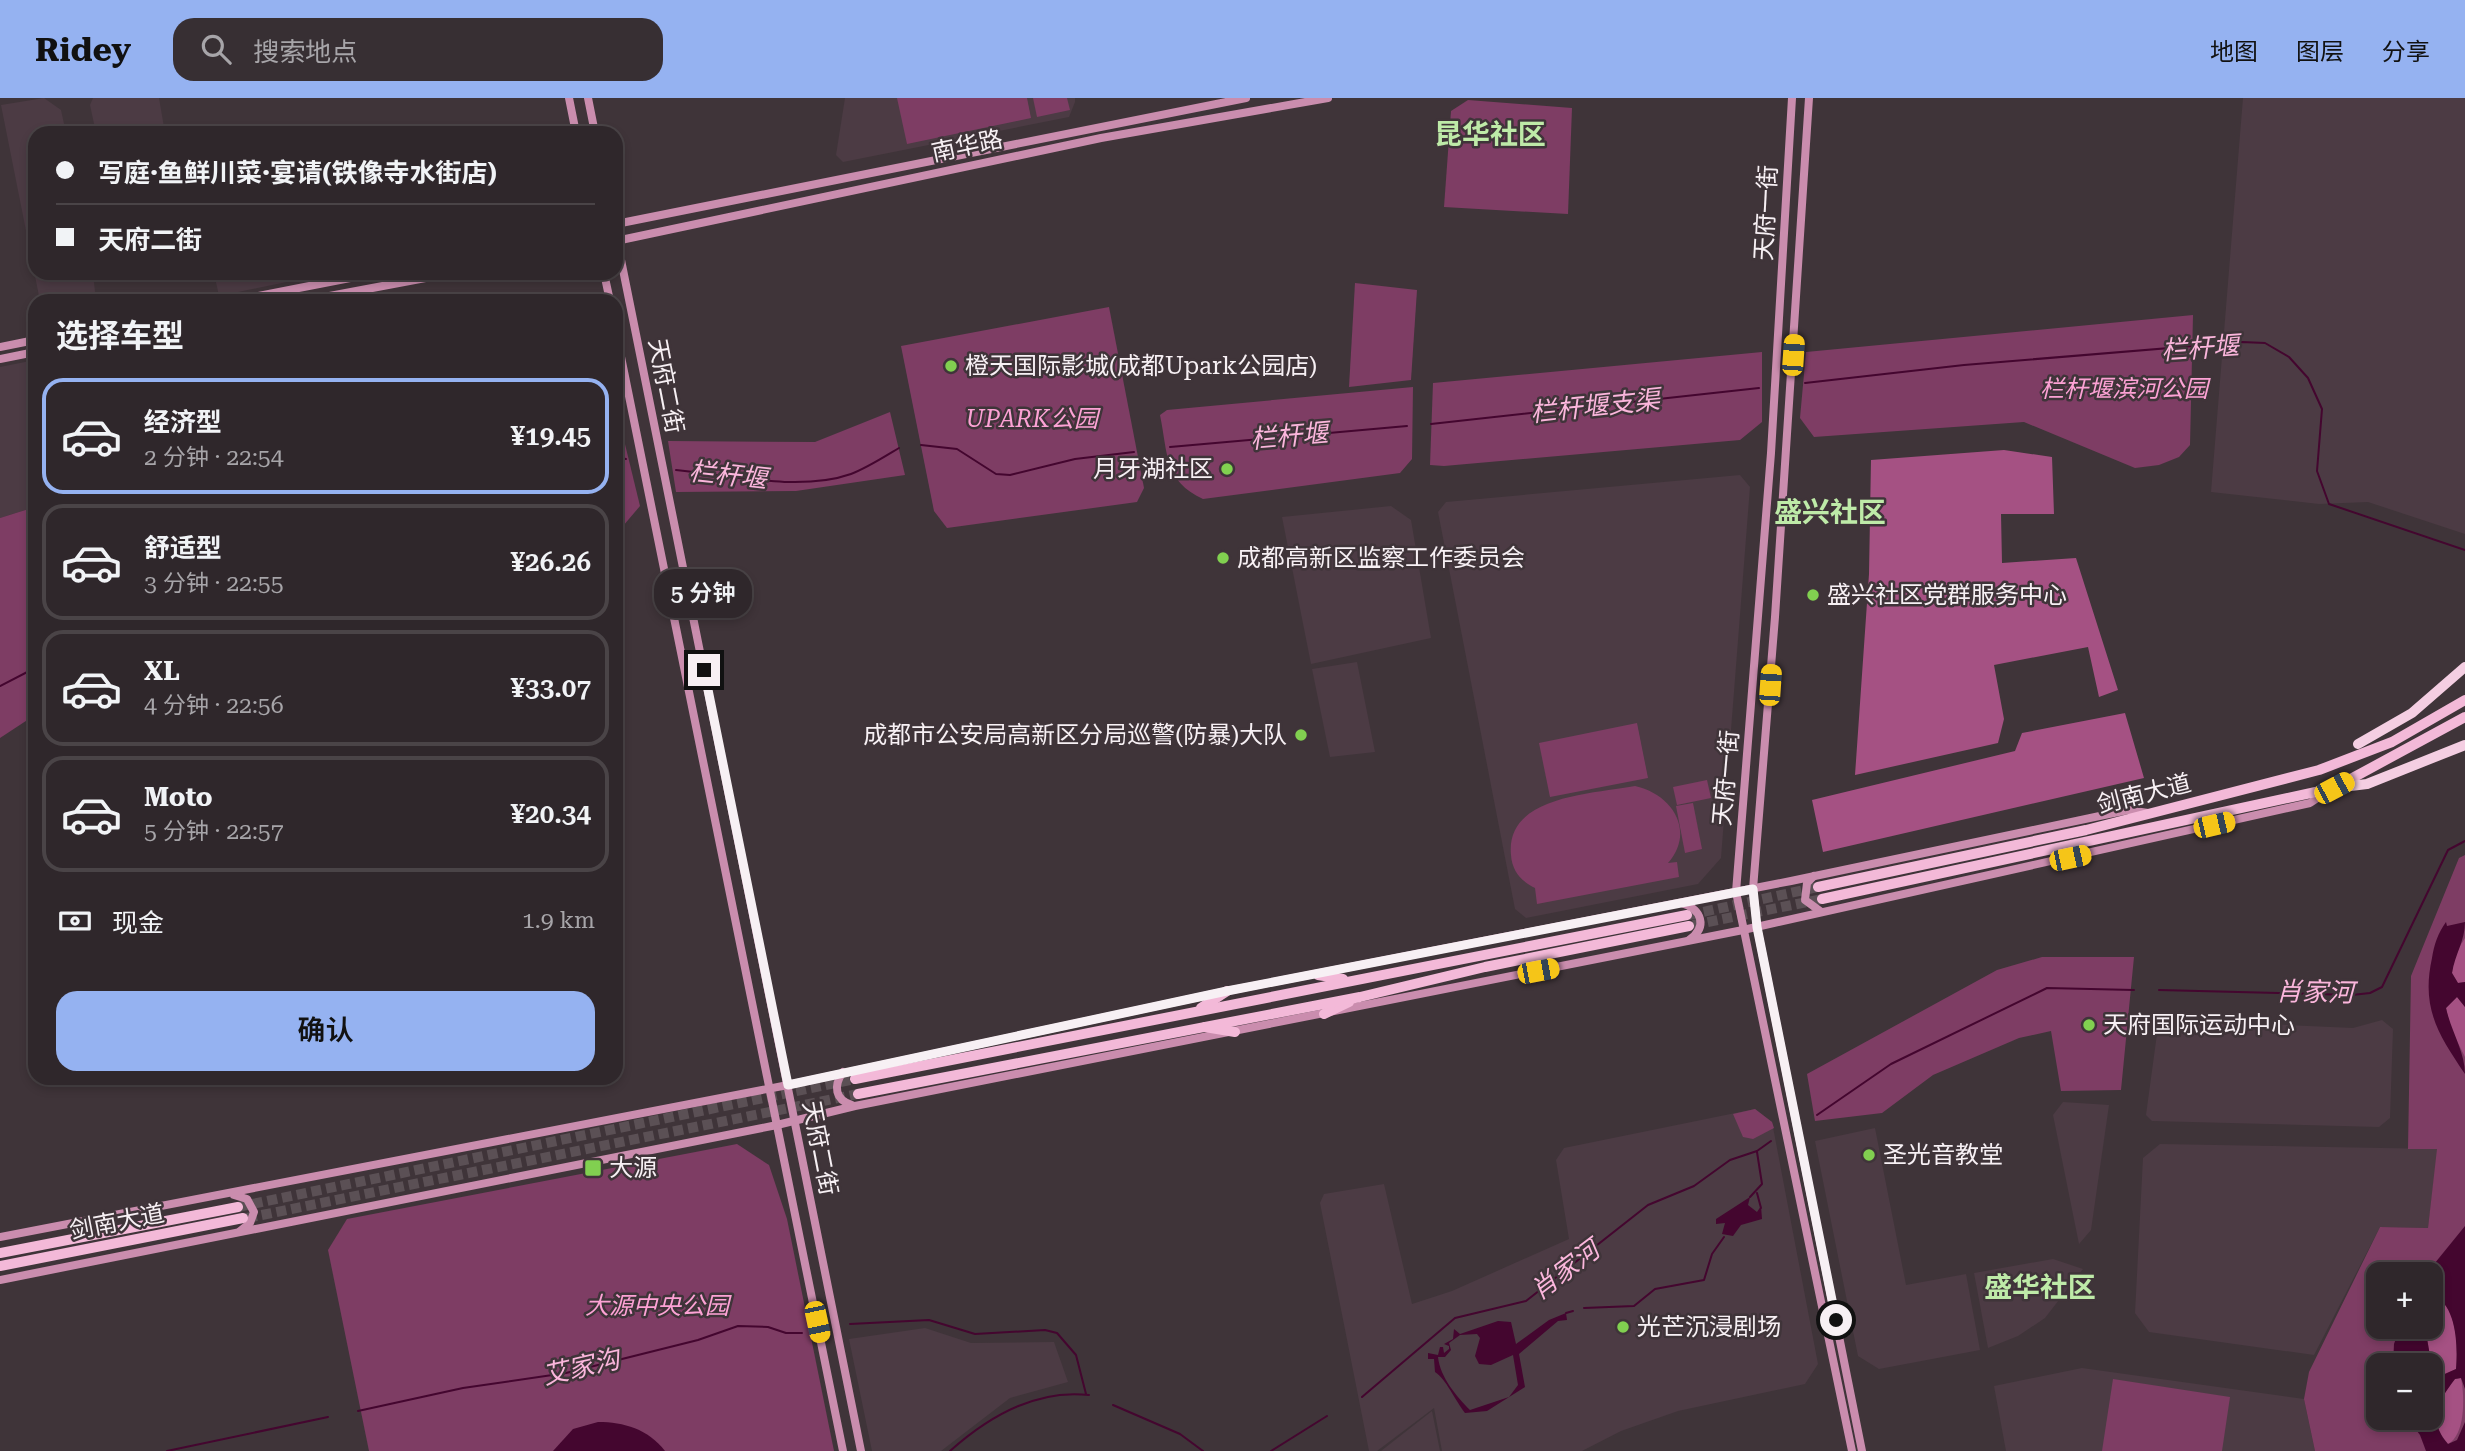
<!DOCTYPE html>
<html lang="zh">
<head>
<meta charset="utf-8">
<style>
	body { margin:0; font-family:"Roboto Serif","Noto Sans SC",serif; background:#372f33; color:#f1f3f6; height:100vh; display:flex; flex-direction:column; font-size:26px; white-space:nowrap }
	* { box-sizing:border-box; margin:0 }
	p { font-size:23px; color:#a7a5a9 }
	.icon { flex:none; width:38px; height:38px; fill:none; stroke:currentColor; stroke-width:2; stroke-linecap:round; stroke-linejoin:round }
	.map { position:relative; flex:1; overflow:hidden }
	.side { position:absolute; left:28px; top:196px; width:595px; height:791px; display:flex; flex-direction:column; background:#2f272b; border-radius:21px; box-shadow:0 4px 10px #0003,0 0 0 2px #4a4447 }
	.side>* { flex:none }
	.hud { position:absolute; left:28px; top:28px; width:595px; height:154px; border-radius:21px; box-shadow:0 4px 10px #0003,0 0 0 2px #4a4447; display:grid; align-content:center; height:154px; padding:0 28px; background:#2f272b }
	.fabs { position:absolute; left:2366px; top:1164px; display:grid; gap:14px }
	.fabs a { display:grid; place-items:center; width:77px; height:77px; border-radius:14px; background:#2f272b; box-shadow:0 4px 10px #0003,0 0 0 2px #4a4447; font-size:35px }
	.end { position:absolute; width:32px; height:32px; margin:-16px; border:9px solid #f7f0f4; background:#111; box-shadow:0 0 0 4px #111 }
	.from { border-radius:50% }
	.bubble { position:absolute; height:49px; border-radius:21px; background:#2f272b; box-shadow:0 4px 10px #0003,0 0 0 2px #4a4447; font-size:23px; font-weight:600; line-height:49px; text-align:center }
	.car { position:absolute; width:21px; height:42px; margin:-21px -10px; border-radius:9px; box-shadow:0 0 5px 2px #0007; background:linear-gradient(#f5c518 24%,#345 0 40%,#f5c518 0 76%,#345 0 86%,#f5c518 0) }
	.hud b { display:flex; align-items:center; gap:24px; height:66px; font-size:26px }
	.hud b+b { border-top:2px solid #4a4447 }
	.hud i { width:18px; height:18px; background:#f1f3f6 }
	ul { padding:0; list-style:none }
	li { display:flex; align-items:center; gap:21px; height:116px; margin:0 14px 10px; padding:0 14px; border:4px solid #4a4447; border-radius:21px }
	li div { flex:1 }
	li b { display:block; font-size:26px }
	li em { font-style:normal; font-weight:600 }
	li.current { border-color:#95b2f1 }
	li>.icon { width:63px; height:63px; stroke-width:1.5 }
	h2 { padding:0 28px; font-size:32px; line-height:84px }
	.pay { display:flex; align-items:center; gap:18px; height:77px; padding:0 28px; font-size:26px }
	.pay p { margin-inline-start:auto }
	.button { display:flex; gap:14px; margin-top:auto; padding:14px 28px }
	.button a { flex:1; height:80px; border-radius:21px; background:#95b2f1; color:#111; font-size:28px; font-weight:600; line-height:80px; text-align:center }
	header { display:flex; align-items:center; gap:42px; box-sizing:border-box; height:98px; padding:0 35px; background:#95b2f1; color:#111 }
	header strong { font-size:33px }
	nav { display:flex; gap:38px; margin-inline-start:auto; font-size:24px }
	.search { width:490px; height:63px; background:#372f33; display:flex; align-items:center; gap:18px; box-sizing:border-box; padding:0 24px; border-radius:21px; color:#a7a5a9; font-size:26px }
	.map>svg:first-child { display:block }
	.built { fill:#4c3b44 }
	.green { fill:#7e3d64; fill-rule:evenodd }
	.forest { fill:#a55183 }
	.water { fill:#44062f; fill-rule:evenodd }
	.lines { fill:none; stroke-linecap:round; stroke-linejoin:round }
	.stream { stroke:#44062f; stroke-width:2 }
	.trunk-tunnel { stroke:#5b5055; stroke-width:10; stroke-dasharray:10 5; stroke-linecap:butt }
	.secondary { stroke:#ca8dae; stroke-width:8 }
	.trunk { stroke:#f3b9d8; stroke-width:10 }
	.motorway { stroke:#f4cee2; stroke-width:10 }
	.route { stroke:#f7f0f4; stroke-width:9 }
	.poi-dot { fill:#81d050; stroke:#3f3439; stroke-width:2.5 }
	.labels { text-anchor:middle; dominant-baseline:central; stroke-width:5; stroke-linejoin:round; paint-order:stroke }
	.street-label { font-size:24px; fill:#f7f0f4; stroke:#3f3439 }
	.poi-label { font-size:24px; fill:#f7f0f4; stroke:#3f3439; text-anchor:start }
	.park-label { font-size:24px; font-style:italic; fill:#fda2d5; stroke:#3f3439 }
	.water-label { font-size:26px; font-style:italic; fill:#fbb6dc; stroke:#3f3439 }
	.quarter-label { font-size:28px; font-weight:bold; fill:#beeaa8; stroke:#3f3439 }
</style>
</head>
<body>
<header>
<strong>Ridey</strong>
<div class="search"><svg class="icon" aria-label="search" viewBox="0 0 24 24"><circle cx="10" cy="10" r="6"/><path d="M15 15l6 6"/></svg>搜索地点</div>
<nav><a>地图</a><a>图层</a><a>分享</a></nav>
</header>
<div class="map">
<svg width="2465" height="1353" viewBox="0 0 2465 1353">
	<rect width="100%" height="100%" fill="#3f3439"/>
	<g class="built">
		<polygon points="44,0 61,12 66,35 35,35 35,175 93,175 96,203 40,203 1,7"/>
		<polygon points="93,0 159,0 165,35 96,35 90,7"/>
		<polygon points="845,0 1075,0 1075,4 1069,19 843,64 836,57"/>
		<polygon points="2243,0 2465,0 2465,436 2368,404 2319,406 2211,394"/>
		<polygon points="214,175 330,175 219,198"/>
		<polygon points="35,262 35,409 0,420 0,269"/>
		<polygon points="1740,377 1750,389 1721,760 1698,786 1526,820 1515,811 1438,414 1446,404"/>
		<polygon points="1391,408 1411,422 1431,540 1311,566 1282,419"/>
		<polygon points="1357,564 1375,654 1330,659 1312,571"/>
		<polygon points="2159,921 2353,930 2382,922 2393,931 2390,1020 2379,1029 2152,1023 2146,1017"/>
		<polygon points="2063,1004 2109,1007 2091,1132 2079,1146 2053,1017"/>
		<polygon points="1755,1011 1772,1024 1818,1266 1805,1286 1678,1313 1621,1333 1582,1353 1442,1353 1434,1310 1377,1353 1369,1353 1320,1105 1324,1096 1384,1086 1412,1206 1452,1193 1569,1141 1556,1062 1564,1050"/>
		<polygon points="1875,1030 1906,1187 1966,1176 1980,1252 1879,1271 1858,1258 1815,1043"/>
		<polygon points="2160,1046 2438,1051 2428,1130 2380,1129 2314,1257 2149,1234 2135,1215 2143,1060"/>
		<polygon points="2053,1161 2083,1171 2045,1220 2018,1238 1988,1250 1974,1175"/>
		<polygon points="925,1230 971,1245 1054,1244 1068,1284 1010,1300 941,1353 872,1353 849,1241"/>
		<polygon points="2082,1270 2304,1301 2315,1353 2006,1353 1994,1288"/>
		<polygon points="1432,1313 1440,1353 1380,1353 1381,1353"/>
	</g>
	<g class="green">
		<polygon points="897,0 1027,0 1031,20 907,46"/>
		<polygon points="1033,0 1067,0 1070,12 1037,19"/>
		<polygon points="1468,2 1572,10 1568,116 1444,109 1451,13"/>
		<polygon points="1355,185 1417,192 1411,282 1349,289"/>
		<polygon points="1109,209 1144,390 1137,404 947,430 934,413 901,248"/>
		<polygon points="2193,217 2190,347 2179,359 2159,367 2135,370 2024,324 1814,339 1800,320 1806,254"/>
		<polygon points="1762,254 1762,324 1740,342 1444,368 1430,367 1433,285"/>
		<path d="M1413,289L1412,361L1400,375L1203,401C1164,383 1168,356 1160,317L1167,312Z"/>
		<polygon points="616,309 640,408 623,428 616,429"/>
		<polygon points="890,314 905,377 796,393 676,394 668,343 815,344"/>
		<polygon points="35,409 35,617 0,640 0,420"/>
		<polygon points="1637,625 1648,680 1550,699 1539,645"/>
		<polygon points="1707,682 1711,700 1677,707 1673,689"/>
		<path d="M1635,688C1672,696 1696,733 1668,765L1677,764L1679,779L1537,806L1535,790C1521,783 1512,773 1511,757C1505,697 1594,696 1635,688Z"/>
		<polygon points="1693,705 1702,751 1685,755 1676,708"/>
		<path d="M2465,757V1353H2315L2304,1301L2309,1274L2380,1129L2428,1130L2437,1051H2408L2411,878L2459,760ZM2378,1176H2431V1228H2378ZM2378,1267H2431V1320H2378Z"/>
		<polygon points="2042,859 2134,859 2121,992 2061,993 2051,933 2019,940 1933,977 1882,1015 1815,1023 1807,976 1997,872"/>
		<polygon points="1755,1011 1772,1024 1774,1030 1753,1041 1743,1039 1733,1016"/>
		<polygon points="737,1046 769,1067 787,1121 834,1353 369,1353 328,1152 347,1121"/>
		<polygon points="2113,1281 2230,1299 2222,1353 2102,1353"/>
	</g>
	<g class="forest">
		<polygon points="2004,352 2052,359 2054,416 2001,416 2002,465 2076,460 2118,592 2099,599 2088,549 1994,567 2004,621 1998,645 1855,677 1869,476 1871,362"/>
		<polygon points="2125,615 2144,680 1823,754 1812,702 2015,653 2022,635"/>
		<polygon points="2465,840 2465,884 2458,885 2452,875 2454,858"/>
		<polygon points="2457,899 2465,909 2465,959 2451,931 2446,910"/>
		<path d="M2431,1197C2458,1204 2458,1249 2456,1271L2438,1279L2433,1275L2425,1229L2431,1228Z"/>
		<path d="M2461,1280C2465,1300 2465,1337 2448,1346C2427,1322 2438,1303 2455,1281Z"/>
	</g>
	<g class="water">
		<path d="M2446,824L2447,828L2465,824C2465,843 2455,856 2452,875L2458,885L2465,884V909L2457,899L2446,910C2451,933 2465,954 2465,976C2438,936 2421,910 2432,860C2434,847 2438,835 2446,824Z"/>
		<polygon points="1750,1099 1748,1107 1757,1114 1761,1108 1762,1121 1741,1127 1733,1138 1722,1136 1725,1125 1716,1126 1716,1121"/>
		<path d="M2465,1128V1291L2461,1280L2455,1281C2438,1303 2427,1322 2448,1346L2457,1342L2465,1324V1353H2426L2420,1337L2407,1320H2431V1267H2393L2394,1246L2400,1229H2425L2433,1275L2438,1279L2456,1271C2458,1249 2457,1204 2431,1197V1176H2426Z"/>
		<path d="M1566,1215L1567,1222L1558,1223L1519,1256L1525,1289L1487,1313L1465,1315C1455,1302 1446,1281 1435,1274L1434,1261H1428V1255L1438,1257L1440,1249H1443L1444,1255L1449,1251V1248L1444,1246L1453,1241L1454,1231L1460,1236L1498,1223L1511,1224L1516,1246L1549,1222ZM1477,1236L1480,1240L1475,1258L1479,1266L1491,1267L1513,1257L1518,1287L1509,1299L1470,1312C1457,1299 1440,1279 1438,1259H1445L1451,1252L1449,1245L1460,1237Z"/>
		<path d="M598,1324C624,1324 648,1331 665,1353H553L573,1331Z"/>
	</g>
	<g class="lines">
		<g class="stream">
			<polyline points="1805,285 1964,267 2242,244 2265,245 2289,259 2308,280 2322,311 2317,373 2329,406 2465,452"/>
			<polyline points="1431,326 1759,290"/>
			<polyline points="921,347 957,351 996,376 1010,377 1075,361 1134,354"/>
			<polyline points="1170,349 1407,328"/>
			<polyline points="616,359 626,361"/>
			<path d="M676,372C728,377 800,394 851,376C867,370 884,359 899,350"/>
			<polyline points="0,588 35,570"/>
			<polyline points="2159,892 2352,897 2370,895 2382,889 2448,752 2465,743"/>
			<polyline points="1817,1017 1891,966 2047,890 2134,892"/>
			<polyline points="1757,1095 1761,1110"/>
			<polyline points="1750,1099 1762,1086 1757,1054"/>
			<polyline points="1584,1210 1634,1208 1655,1191 1704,1182 1712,1156 1724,1139"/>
			<polyline points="1566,1215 1573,1213"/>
			<polyline points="850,1226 929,1222 975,1236 1045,1232 1057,1235 1076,1257 1086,1296"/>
			<polyline points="1362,1299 1455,1220 1526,1203 1648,1107 1694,1088 1730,1062 1757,1053 1771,1043"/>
			<polyline points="1113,1307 1180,1336 1203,1353"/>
			<polyline points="358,1313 463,1290 566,1275 698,1242 738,1228 768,1229 786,1235 802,1235"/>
			<polyline points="167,1353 328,1319"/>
			<path d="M950,1353C989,1318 1036,1291 1089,1297"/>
			<polyline points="1271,1353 1327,1318"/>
		</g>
		<g class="trunk-tunnel">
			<polyline points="1689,817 1818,789"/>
			<polyline points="1693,827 1822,801"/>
			<polyline points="238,1109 855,981"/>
			<polyline points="247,1120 858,996"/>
		</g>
		<g class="secondary">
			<polyline points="569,0 576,35"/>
			<polyline points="588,0 595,35"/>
			<polyline points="1792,0 1771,355 1736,794 1852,1353"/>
			<polyline points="1809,0 1775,519 1753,791 1757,829 1862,1353"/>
			<polyline points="616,126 1246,0"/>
			<polyline points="616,137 861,1353"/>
			<polyline points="616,143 1101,40 1328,0"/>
			<polyline points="604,175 610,203"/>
			<polyline points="232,203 376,175"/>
			<polyline points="303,203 452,175"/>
			<polyline points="616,234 843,1353"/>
			<polyline points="0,249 35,242"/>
			<polyline points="0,261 35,254"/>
			<polyline points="1814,778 1807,785 1805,802 1820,813"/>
			<path d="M1681,805C1702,811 1708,829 1689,842"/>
			<path d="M843,974C833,988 835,1002 852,1007"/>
			<polyline points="234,1097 247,1101 254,1114 250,1125 240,1133"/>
			<polyline points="0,1139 788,987 1227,893 1791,783 2128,712 2148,715"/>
			<polyline points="0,1182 777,1027 855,1008 1743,832 2310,705 2328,693"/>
		</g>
		<g class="trunk">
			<polyline points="1818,789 2086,732 2319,672 2392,644 2465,602"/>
			<polyline points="1822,801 2334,690 2465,619"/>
			<polyline points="1318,877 1343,881"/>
			<polyline points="1201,910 1227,893"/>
			<polyline points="1324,916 1349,904"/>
			<polyline points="1205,929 1235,934"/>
			<polyline points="855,981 1687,817"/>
			<polyline points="858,996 1360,899 1485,869 1689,828"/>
			<polyline points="0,1155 238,1109"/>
			<polyline points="0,1168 243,1120"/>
		</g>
		<g class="motorway">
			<polyline points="2358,646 2412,615 2465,569"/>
			<polyline points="2334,690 2367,686 2465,647"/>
		</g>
	</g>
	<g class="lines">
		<polyline class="route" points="704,572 788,987 1227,893 1753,791 1757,829 1836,1222"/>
	</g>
	<g class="poi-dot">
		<circle cx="951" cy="268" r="7"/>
		<circle cx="1227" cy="371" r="7"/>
		<circle cx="1223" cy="460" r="7"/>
		<circle cx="1813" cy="497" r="7"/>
		<circle cx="1301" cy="637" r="7"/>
		<circle cx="2089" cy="927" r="7"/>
		<circle cx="1869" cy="1057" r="7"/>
		<rect x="584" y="1061" width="18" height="18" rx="3.5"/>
		<circle cx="1623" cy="1229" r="7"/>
	</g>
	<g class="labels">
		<g class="street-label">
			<text transform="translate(967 48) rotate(-12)">南华路</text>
			<text transform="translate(1766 115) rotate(-87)">天府一街</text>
			<text transform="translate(666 288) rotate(79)">天府二街</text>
			<text transform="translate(1726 680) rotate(-85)">天府一街</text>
			<text transform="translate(2144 696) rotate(-14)">剑南大道</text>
			<text transform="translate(820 1050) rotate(79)">天府二街</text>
			<text transform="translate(117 1124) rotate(-11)">剑南大道</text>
		</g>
		<g class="poi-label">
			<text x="965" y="268">橙天国际影城(成都Upark公园店)</text>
			<text x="1213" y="371" text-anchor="end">月牙湖社区</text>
			<text x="1237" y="460">成都高新区监察工作委员会</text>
			<text x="1827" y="497">盛兴社区党群服务中心</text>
			<text x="1287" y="637" text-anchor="end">成都市公安局高新区分局巡警(防暴)大队</text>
			<text x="2103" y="927">天府国际运动中心</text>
			<text x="1883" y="1057">圣光音教堂</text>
			<text x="609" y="1070">大源</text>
			<text x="1637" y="1229">光芒沉浸剧场</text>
		</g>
		<g class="park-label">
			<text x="2124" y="291">栏杆堰滨河公园</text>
			<text x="1032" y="321">UPARK公园</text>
			<text x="657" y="1208">大源中央公园</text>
		</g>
		<g class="water-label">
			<text transform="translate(2200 250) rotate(-4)">栏杆堰</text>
			<text transform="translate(1595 308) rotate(-6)">栏杆堰支渠</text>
			<text transform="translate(1289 338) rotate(-5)">栏杆堰</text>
			<text transform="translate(728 377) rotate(6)">栏杆堰</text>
			<text transform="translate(2315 894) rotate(1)">肖家河</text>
			<text transform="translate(1565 1172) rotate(-37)">肖家河</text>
			<text transform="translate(581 1269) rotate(-13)">艾家沟</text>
		</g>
		<g class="quarter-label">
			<text x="1490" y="36">昆华社区</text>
			<text x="1830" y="414">盛兴社区</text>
			<text x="2040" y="1189">盛华社区</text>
		</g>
	</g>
</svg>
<div class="fabs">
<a>+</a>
<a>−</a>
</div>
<i class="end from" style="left:1836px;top:1222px"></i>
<i class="end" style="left:704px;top:572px"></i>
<div class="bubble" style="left:654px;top:471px;width:98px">5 分钟</div>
<i class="car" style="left:1793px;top:257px;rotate:4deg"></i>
<i class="car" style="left:1770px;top:587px;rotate:4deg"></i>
<i class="car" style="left:2334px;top:690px;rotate:62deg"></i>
<i class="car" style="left:2214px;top:727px;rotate:77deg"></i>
<i class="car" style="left:2070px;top:760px;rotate:78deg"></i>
<i class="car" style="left:1538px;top:873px;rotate:79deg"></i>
<i class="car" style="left:817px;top:1224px;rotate:168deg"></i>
<div class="hud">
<b><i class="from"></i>写庭·鱼鲜川菜·宴请(铁像寺水街店)</b>
<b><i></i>天府二街</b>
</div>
<section class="side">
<h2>选择车型</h2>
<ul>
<li class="current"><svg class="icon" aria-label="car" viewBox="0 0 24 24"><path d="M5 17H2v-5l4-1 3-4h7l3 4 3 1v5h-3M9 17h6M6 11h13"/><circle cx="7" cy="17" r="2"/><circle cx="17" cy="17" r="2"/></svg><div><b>经济型</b><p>2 分钟 · 22:54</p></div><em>¥19.45</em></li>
<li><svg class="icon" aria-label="car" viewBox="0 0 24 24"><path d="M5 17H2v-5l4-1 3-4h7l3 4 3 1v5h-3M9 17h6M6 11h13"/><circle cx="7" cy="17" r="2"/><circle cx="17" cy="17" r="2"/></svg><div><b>舒适型</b><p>3 分钟 · 22:55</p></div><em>¥26.26</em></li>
<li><svg class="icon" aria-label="car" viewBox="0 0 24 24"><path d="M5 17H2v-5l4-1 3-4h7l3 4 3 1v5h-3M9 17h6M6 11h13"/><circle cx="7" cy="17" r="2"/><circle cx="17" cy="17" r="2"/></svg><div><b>XL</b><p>4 分钟 · 22:56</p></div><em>¥33.07</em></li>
<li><svg class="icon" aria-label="car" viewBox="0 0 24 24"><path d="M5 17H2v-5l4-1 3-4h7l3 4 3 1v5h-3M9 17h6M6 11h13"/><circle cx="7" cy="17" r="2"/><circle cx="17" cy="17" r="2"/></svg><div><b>Moto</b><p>5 分钟 · 22:57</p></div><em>¥20.34</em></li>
</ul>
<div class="pay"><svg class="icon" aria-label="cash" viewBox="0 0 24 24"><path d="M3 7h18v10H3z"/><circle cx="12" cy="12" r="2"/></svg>现金<p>1.9 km</p></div>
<div class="button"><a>确认</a></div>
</section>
</div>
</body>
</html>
